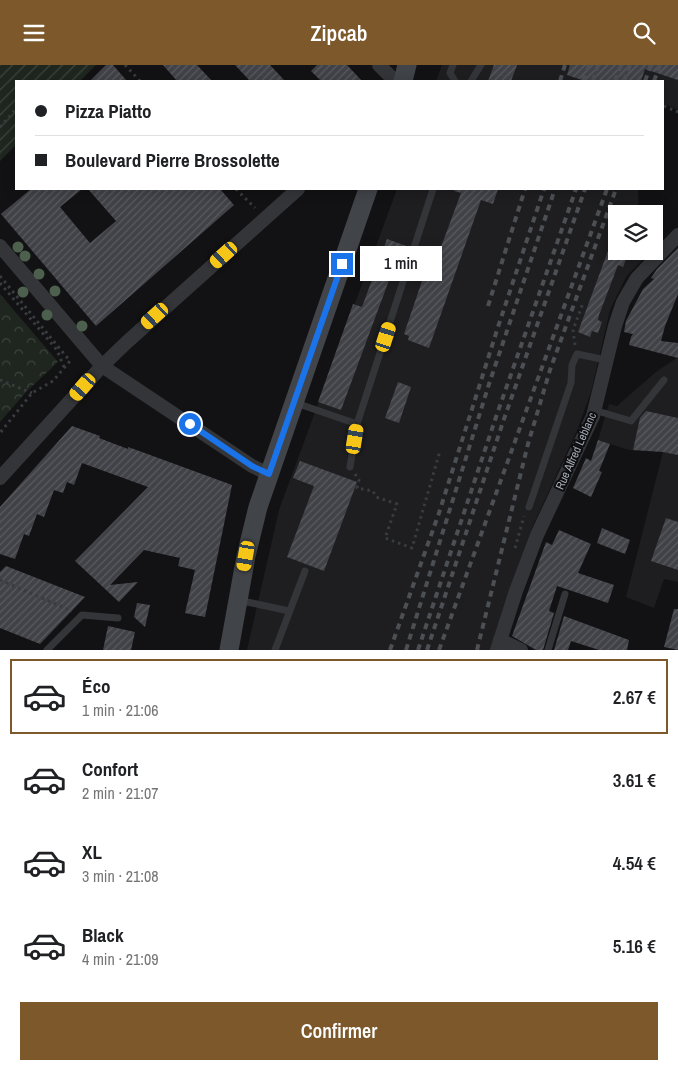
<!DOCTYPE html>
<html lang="fr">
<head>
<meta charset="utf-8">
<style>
	body { margin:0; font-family:"Archivo Narrow",sans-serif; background:#f2f2f2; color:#202124; height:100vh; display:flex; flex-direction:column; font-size:19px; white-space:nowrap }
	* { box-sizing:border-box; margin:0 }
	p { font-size:16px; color:#757577 }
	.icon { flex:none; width:28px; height:28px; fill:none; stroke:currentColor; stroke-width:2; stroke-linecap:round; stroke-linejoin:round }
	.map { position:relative; height:585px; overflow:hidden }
	.drawer { display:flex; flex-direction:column; background:#fff; flex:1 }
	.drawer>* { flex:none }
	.hud { position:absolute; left:15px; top:15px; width:649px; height:110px; border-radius:0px; box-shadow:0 2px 12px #0003; display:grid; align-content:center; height:110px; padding:0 20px; background:#fff }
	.fabs { position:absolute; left:608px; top:140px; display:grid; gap:10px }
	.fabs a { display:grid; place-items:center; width:55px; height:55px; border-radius:0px; background:#fff; box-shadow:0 2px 12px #0003; font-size:25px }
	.end { position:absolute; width:22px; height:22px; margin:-11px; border:6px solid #1a73e8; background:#fff; box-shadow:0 0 0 2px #fff }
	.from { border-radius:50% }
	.bubble { position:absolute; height:35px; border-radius:0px; background:#fff; box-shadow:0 2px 12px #0003; font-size:16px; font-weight:600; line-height:35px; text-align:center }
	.car { position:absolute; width:15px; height:30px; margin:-15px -8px; border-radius:6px; box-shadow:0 0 4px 1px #0007; background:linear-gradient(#f5c518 24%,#345 0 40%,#f5c518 0 76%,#345 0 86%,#f5c518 0) }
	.hud b { display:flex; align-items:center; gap:18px; height:48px; font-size:19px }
	.hud b+b { border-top:1px solid #e0e0e0 }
	.hud i { width:12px; height:12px; background:#202124 }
	ul { padding:9px 0 0; list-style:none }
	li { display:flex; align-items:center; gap:15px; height:75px; margin:0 10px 8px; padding:0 10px; border:2px solid transparent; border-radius:0px }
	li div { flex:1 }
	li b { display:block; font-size:19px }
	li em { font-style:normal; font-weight:600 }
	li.current { border-color:#7c582a }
	li>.icon { width:45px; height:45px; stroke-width:1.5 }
	.action { display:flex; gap:10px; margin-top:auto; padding:10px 20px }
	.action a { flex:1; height:58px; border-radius:0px; background:#7c582a; color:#fff; font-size:20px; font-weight:600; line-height:58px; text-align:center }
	header { display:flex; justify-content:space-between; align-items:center; height:65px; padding:0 20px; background:#7c582a; color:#fff; font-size:22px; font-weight:600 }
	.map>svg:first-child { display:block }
	.built { fill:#1e1e21 }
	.park { fill:url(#park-crowns) }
	.garden { fill:url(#garden-furrows) }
	.building { fill:url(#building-hatch) }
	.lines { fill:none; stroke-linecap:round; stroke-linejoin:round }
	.path { stroke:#393c3f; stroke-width:3; stroke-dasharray:2.5 4; stroke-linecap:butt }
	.lane { stroke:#333539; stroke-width:7 }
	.street { stroke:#333539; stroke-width:14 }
	.secondary { stroke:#414448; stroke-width:19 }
	.rail { stroke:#4c4f53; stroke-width:4; stroke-dasharray:6 5; stroke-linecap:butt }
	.tree { fill:#4d604d }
	.route { stroke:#1a73e8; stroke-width:6 }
	.labels { text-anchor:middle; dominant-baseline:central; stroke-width:4; stroke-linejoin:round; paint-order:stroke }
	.street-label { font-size:12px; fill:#a4aab4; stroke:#0d0d0f }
</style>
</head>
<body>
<header><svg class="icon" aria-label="menu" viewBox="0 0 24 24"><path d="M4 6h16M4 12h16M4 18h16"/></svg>Zipcab<svg class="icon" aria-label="search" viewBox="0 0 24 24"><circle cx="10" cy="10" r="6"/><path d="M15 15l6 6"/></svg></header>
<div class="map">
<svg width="678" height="585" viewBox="0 0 678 585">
	<defs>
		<pattern id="park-crowns" width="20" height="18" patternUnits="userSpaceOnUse" patternTransform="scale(1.25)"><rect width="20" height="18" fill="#1f261f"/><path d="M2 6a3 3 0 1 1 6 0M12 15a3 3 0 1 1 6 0" fill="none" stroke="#3d433d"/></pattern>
		<pattern id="garden-furrows" width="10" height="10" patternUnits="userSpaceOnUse" patternTransform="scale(1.25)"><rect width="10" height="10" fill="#1f261f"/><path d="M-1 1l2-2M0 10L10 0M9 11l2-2" fill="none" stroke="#3d433d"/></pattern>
		<pattern id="building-hatch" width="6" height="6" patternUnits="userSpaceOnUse" patternTransform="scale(1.25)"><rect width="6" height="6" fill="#414247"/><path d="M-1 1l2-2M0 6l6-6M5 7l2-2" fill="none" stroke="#595b5f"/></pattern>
	</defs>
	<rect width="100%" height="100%" fill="#121214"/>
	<g class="built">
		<polygon points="442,0 678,0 678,45 665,39 663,44 662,16 436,16"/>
		<polygon points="397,124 638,124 639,149 616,149 616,186 651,186 626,212 610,245 591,327 578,363 531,465 490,585 247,585 279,445"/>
		<polygon points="678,292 678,517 664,514 654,543 626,532 663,387 629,385 598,375 609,339 617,341 656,307"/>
	</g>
	<polygon class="park" points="0,229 58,297 27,326 0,357"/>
	<polygon class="garden" points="0,0 96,0 80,16 16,16 16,80 0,96"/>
	<g class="building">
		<polygon points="106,0 113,0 127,16 90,16"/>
		<polygon points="163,0 197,0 212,16 177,16"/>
		<polygon points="235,0 270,0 285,16 250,16"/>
		<polygon points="317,0 347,0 362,16 321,16 311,6"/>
		<polygon points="494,0 517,0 511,16 488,16"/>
		<polygon points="570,0 678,0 678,15 645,4 641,16 585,16 567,10"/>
		<polygon points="31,124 82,124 60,142 90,178 116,156 88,124 220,124 234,140 96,261 1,149"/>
		<polygon points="455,124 498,124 493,139 481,135 429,283 408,275 409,271 404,269 424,210 412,205 418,186 424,188 425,185 438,190 461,128 454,126"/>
		<polygon points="387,174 409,182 402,202 395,199 341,345 318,337 353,239 362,242"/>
		<polygon points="678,183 678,229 665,261 661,276 678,278 678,293 629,280 631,272 633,269 624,267 626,256 643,224 654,214 651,213 657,204"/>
		<polygon points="608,186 629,186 623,202 618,200 599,250 598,255 602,257 598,268 592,266 590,272 578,267"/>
		<polygon points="398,317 411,322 399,358 385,353"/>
		<polygon points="646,346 678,353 678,390 663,387 633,385 640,353"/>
		<polygon points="72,361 100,371 99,373 128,384 128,382 142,387 232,420 205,552 185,548 195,505 178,501 180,493 144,485 110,520 138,517 119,537 75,496 148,422 82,398 74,420 67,417 63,428 54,425 44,452 37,449 29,471 24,469 15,494 0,489 0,442"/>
		<polygon points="598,375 610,379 599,406 602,407 591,432 573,423 586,393 591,396"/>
		<polygon points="300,396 357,417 324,506 287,492 314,421 293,413"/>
		<polygon points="666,453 678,457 678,505 651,496"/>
		<polygon points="602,463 630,475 625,489 597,478"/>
		<polygon points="559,465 591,479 578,508 614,520 608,538 557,521 549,546 554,548 543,585 536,585 512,571 546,477 552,480"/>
		<polygon points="6,501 85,532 40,579 0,563 0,507"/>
		<polygon points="137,538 150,540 145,562 134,552"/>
		<polygon points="674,544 678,544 678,585 664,582"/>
		<polygon points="564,551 629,575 627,585 599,585 571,576 568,585 554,585"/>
		<polygon points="108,561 135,567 131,585 103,585"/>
	</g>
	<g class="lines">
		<g class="path">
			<polyline points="125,0 140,16"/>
			<polyline points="664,41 678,47"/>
			<polyline points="0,62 16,44"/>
			<polyline points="236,124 255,143"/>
			<polyline points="0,211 70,296 53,316 32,328 0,368"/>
			<polyline points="0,218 57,285 64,302"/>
			<polyline points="575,280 573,265 583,238"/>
			<polyline points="0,315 32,328"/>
			<polyline points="355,409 359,415 357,423 373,426 376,432 397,439 385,473 412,483 440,386"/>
			<polyline points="515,483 524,451"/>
			<polyline points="0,515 72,546"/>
		</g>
		<g class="lane">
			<polyline points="453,0 450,8 455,16"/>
			<polyline points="471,16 481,0"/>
			<polyline points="296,338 357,359"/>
			<polyline points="594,345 631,356 664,315"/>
			<polyline points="350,402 357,359 433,124"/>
			<polyline points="529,442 571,318 572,300 577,289 606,295"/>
			<polyline points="238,535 289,546"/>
			<polyline points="47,585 82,550 118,553"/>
			<polyline points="275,585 305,506"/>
			<polyline points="548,585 565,529"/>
		</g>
		<g class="street">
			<polyline points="379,0 395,16"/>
			<polyline points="0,181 102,301 252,401 269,409"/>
			<polyline points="0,413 102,301 127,277 298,124"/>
			<polyline points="500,575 521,585"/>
			<polyline points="497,585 516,526 537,470 593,351 615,261 623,237 637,213 678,170"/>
		</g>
		<g class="secondary">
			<polyline points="403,16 407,0"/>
			<polyline points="229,585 246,491 258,442 368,124"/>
		</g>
		<g class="rail">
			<polyline points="560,16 565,0"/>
			<polyline points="583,16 589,0"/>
			<polyline points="593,16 598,0"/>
			<polyline points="615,16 621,0"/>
			<polyline points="624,16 630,0"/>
			<polyline points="645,16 651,0"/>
			<polyline points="654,16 660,0"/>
			<polyline points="488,241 525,124"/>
			<polyline points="390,585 439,448 498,262 544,124"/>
			<polyline points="406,585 489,319 555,124"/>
			<polyline points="418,585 496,352 576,124"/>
			<polyline points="427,585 504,354 585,124"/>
			<polyline points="439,585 607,124"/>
			<polyline points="477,585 528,379 550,305 616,124"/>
		</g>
	</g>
	<g class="tree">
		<circle cx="18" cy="182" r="5.5"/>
		<circle cx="25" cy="191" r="5.5"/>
		<circle cx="39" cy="209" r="5.5"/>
		<circle cx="55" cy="226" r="5.5"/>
		<circle cx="23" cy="227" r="5.5"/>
		<circle cx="47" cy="250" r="5.5"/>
		<circle cx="82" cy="261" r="5.5"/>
	</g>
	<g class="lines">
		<polyline class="route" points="190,359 252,401 269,409 342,199"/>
	</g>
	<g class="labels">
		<g class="street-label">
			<text transform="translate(576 386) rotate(-66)">Rue Alfred Leblanc</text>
		</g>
	</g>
</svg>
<div class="fabs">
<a><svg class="icon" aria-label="layers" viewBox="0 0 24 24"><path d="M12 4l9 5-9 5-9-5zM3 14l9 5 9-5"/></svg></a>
</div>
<i class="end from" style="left:190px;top:359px"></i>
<i class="end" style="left:342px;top:199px"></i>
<div class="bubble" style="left:360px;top:181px;width:82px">1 min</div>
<i class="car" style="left:224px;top:190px;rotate:228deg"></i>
<i class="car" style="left:155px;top:251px;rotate:228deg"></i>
<i class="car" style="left:386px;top:272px;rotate:18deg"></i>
<i class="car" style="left:83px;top:322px;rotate:221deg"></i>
<i class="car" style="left:355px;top:374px;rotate:9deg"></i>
<i class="car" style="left:246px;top:491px;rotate:190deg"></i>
<div class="hud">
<b><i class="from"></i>Pizza Piatto</b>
<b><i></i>Boulevard Pierre Brossolette</b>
</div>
</div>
<section class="drawer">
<ul>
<li class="current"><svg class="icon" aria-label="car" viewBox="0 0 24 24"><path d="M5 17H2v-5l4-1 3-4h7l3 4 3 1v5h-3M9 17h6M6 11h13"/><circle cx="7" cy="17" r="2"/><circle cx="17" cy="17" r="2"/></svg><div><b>Éco</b><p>1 min · 21:06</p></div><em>2.67 €</em></li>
<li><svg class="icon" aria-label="car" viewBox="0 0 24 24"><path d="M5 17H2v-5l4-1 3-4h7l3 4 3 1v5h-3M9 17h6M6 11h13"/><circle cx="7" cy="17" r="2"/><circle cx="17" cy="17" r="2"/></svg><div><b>Confort</b><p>2 min · 21:07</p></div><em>3.61 €</em></li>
<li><svg class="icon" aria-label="car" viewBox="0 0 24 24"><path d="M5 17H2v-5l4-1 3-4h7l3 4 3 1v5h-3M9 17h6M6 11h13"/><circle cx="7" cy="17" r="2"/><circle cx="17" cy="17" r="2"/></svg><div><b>XL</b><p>3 min · 21:08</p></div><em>4.54 €</em></li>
<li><svg class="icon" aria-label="car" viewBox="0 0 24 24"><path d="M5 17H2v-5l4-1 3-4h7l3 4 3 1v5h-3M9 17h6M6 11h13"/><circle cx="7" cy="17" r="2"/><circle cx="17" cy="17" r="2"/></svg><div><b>Black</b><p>4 min · 21:09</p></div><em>5.16 €</em></li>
</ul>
<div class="action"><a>Confirmer</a></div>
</section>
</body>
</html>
